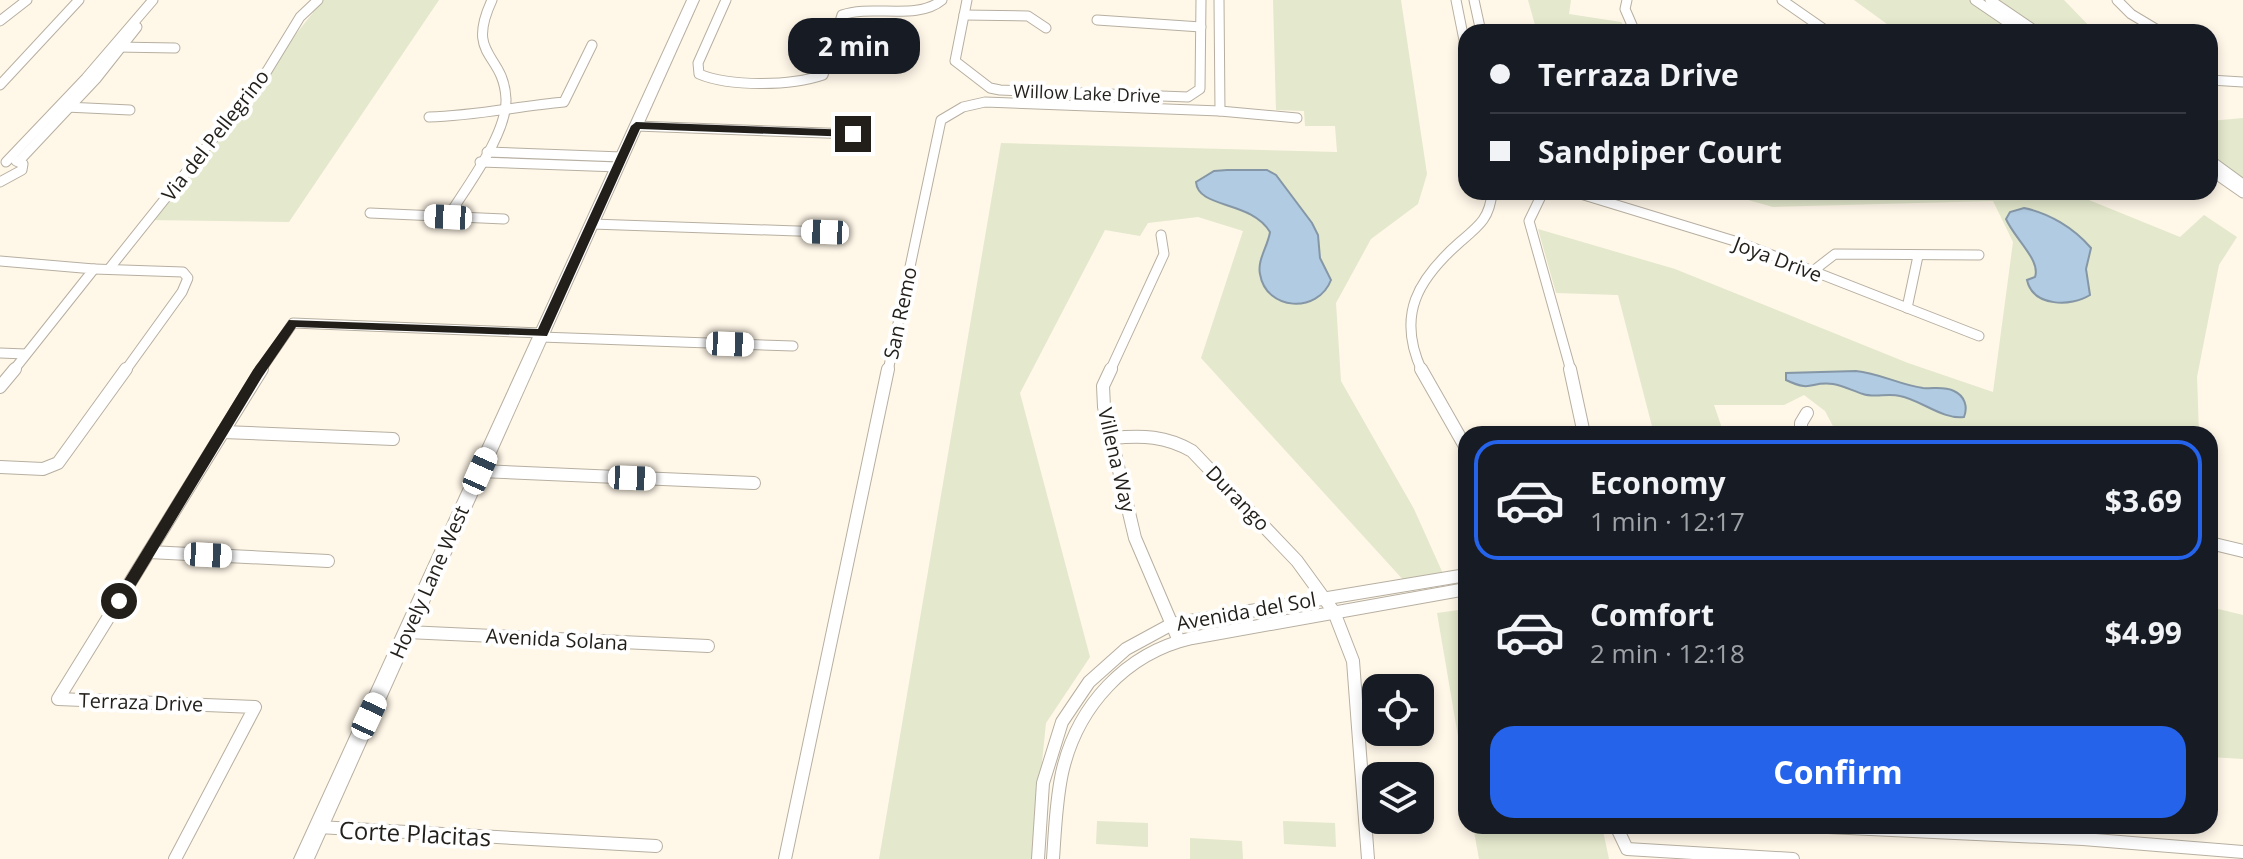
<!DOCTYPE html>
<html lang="en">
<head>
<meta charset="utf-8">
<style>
	body { margin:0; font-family:"Open Sans",sans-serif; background:#20242c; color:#f1f3f6; height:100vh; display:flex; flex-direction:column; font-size:30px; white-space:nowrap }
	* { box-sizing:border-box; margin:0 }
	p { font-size:26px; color:#9ea1a6 }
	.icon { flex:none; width:44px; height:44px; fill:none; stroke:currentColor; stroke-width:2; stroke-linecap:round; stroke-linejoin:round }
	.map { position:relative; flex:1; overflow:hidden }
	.details { position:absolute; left:1458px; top:426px; width:760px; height:408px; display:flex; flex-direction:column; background:#171b24; border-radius:24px; box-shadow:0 4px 12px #0003 }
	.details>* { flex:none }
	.top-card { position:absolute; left:1458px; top:24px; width:760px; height:176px; border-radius:24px; box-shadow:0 4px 12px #0003; display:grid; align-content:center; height:176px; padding:0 32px; background:#171b24 }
	.tools { position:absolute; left:1362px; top:674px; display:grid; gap:16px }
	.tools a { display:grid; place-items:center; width:72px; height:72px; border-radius:16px; background:#171b24; box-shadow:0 4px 12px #0003; font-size:40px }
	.end { position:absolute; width:36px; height:36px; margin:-18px; border:10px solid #221f1a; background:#fff; box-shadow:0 0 0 4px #fff }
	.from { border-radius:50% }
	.bubble { position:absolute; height:56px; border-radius:24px; background:#171b24; box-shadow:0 4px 12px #0003; font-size:26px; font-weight:700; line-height:56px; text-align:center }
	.car { position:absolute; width:24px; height:48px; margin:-24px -12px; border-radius:10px; box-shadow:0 0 6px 2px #0007; background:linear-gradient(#fff 24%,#345 0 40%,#fff 0 76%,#345 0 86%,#fff 0) }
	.top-card b { display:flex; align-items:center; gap:28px; height:76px; font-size:30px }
	.top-card b+b { border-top:2px solid #363941 }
	.top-card i { width:20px; height:20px; background:#f1f3f6 }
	ul { padding:14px 0 0; list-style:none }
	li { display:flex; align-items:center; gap:24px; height:120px; margin:0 16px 12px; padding:0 16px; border:4px solid transparent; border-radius:24px }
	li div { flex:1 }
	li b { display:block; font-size:30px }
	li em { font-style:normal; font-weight:700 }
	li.on { border-color:#2563eb }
	li>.icon { width:72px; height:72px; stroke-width:1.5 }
	.action { display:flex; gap:16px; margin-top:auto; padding:16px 32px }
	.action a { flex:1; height:92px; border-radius:24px; background:#2563eb; color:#fff; font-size:32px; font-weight:700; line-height:92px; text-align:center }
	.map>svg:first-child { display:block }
	.green { fill:#e4e8cc }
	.water { fill:#b0cbe2; stroke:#8597a6; stroke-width:2 }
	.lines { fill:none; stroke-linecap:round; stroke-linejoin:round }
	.street-far1-casing { stroke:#b7afa1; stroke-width:11 }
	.street-casing { stroke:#b7afa1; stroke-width:14 }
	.secondary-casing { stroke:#b7afa1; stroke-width:2 }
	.street-far1 { stroke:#fff; stroke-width:9 }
	.street { stroke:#fff; stroke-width:12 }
	.secondary { fill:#fff; fill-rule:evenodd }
	.route { fill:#221f1a }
	.labels { text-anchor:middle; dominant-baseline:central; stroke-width:8; stroke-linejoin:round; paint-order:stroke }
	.far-street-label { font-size:18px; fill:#221f1a; stroke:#fff }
	.street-label { font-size:20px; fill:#221f1a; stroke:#fff }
	.near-street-label { font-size:24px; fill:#221f1a; stroke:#fff }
</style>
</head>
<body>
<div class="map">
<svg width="2243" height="859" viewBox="0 0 2243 859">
	<rect width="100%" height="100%" fill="#fff7e8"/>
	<g class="green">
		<polygon points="323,0 439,0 289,222 148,220"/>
		<polygon points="1273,0 1401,0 1427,174 1418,204 1371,239 1336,303 1341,381 1414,509 1444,576 1406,583 1201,358 1243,231 1198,217 1148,223 1140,236 1105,230 1020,393 1090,657 1046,723 1032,859 879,859 1001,143 1337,152 1335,126 1305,126 1304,111 1276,110"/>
		<polygon points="1528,0 1571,0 1569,14 1621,22 1628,32 1537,32"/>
		<polygon points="1854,0 1970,0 2017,32 1898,32"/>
		<polygon points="1994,0 2064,0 2095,32 2043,32"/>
		<polygon points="2243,118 2243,178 2210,157 2210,121"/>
		<polygon points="1720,192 2080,192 2084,198 2180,237 2204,215 2237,237 2219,265 2197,377 2199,434 1900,434 1835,430 1825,411 1804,395 1784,405 1714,405 1724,434 1654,434 1618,295 1556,293 1538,229 1675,269 1908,363 1993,392 2013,242 1993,201 1773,207"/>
		<polygon points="2210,607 2243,615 2243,759 2210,757"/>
		<polygon points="1466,609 1466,783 1437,613"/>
		<polygon points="1097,821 1148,823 1148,847 1096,844"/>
		<polygon points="1283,821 1335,823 1336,847 1284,844"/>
		<polygon points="1473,826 1602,826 1609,859 1479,859"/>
		<polygon points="1190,838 1242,841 1243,859 1190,859"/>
	</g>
	<g class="water">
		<path d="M1227,170H1267L1276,175L1312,223L1318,235L1320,258L1331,280C1318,314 1266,311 1260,274C1257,260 1268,246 1270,232C1251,200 1198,209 1196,182L1214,171Z"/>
		<path d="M2024,208C2049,213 2074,228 2091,248L2086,269L2090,295C2071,307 2033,307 2027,280L2035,277C2041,260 2014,238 2006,219L2010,212Z"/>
		<path d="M1856,371C1879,373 1900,385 1923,388C1934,389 1944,386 1954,391C1965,396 1968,407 1964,417C1943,420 1921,400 1900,396C1888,393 1874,398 1863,394C1853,391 1844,386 1833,384C1809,381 1813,393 1786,380V373Z"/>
	</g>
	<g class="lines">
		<defs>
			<g id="street-far1">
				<path d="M726,0L698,63L699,74C730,87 791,86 823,75L842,15C872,4 917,21 942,0"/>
				<polyline points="967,0 955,61 990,88 1000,90 1188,97 1200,89 1201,0"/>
				<polyline points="1219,0 1220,111"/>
				<polyline points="1456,0 1466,50"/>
				<polyline points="1474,0 1481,32"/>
				<polyline points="1627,0 1625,9 1635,32"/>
				<polyline points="1782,0 1828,32"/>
				<polyline points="1975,0 2022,32"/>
				<polyline points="1990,0 2037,32"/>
				<polyline points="2117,0 2131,14 2161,32"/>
				<polyline points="964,15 1028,16 1046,28"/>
				<polyline points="1097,20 1201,27"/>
				<polyline points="0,21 27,0"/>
				<polyline points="116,47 175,48"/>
				<polyline points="827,62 876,63"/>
				<polyline points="2210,80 2243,82"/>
				<polyline points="0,85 79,0"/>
				<polyline points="66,107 130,110"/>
				<path d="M429,117C474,116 519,106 564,102L592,45"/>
				<polyline points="636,126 853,134"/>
				<polyline points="487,152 622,157"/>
				<polyline points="2210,160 2243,184"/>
				<polyline points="19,161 96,79 137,27"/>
				<polyline points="6,162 86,78 153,0"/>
				<polyline points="480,162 618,167"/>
				<polyline points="2210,170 2243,193"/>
				<polyline points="0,182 22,170 23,164 16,161"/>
				<polyline points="1543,192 1529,221 1571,371"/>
				<polyline points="1574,192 1741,243 1979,336"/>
				<polyline points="370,213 504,219"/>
				<path d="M448,217C466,187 507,135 506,99C504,52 465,58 492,0"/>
				<polyline points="592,224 825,232"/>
				<polyline points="0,261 94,269 13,371"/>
				<polyline points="94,269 183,272 188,278 182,292 125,371"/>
				<polyline points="109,269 267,71 300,17 318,0"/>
				<polyline points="1813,271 1835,254 1979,255"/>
				<polyline points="1907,308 1918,256"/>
				<polyline points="541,337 793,346"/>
				<polyline points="0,353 26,354"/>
				<polyline points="260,371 293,323 542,333"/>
				<polyline points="888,371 941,120 963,107 985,102 1220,111 1297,118"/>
				<polyline points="1110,371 1164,254 1161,235"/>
				<path d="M1422,371C1396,315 1418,279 1460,242C1479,226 1490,218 1492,192"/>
			</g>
			<g id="street">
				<polyline points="1111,369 1103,386 1104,407 1135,538 1179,641"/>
				<polyline points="1421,369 1466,448"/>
				<polyline points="1570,369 1584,434"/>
				<polyline points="0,387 15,369"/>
				<polyline points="223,432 393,439"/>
				<polyline points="1801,434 1801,423 1807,413"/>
				<path d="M1113,438C1142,435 1166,436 1192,451L1297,561L1334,612L1353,661L1368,859"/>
				<polyline points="0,467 43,469 58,463 126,369"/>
				<polyline points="480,471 754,483"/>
				<polyline points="2210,543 2243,551"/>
				<polyline points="149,552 328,561"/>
				<polyline points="407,632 708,646"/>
				<polyline points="1616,826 1627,849 1793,859"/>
				<polyline points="1807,826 2083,839 2243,852"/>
				<polyline points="318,827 656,846"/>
				<polyline points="175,859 255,707 58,699 262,369"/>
				<polyline points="785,859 888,369"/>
				<polyline points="1038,859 1043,783 1062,722 1089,682 1126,649 1172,624 1466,575"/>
				<path d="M1053,859C1055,830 1056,801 1062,773C1077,706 1126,653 1192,638L1466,589"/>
			</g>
			<polygon id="secondary" points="687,0 699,0 314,859 294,859"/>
		</defs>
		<use href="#street-far1" class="street-far1-casing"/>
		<use href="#street" class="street-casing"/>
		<use href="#secondary" class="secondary-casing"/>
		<use href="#street-far1" class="street-far1"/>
		<use href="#street" class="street"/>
		<use href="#secondary" class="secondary"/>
	</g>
	<polygon class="route" points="636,122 853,130 858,134 853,137 640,129 547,336 296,327 262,377 124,605 114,605 114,597 253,370 289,320 538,329 631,126"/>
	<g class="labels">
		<g class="far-street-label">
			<text transform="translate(1087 93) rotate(2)">Willow Lake Drive</text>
		</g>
		<g class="street-label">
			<text transform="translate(215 135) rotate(-52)">Via del Pellegrino</text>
			<text transform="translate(1778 259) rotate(21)">Joya Drive</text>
			<text transform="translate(900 313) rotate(-78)">San Remo</text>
			<text transform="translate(1117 460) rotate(77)">Villena Way</text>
			<text transform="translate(1238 498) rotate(46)">Durango</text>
			<text transform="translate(429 582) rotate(-66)">Hovely Lane West</text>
			<text transform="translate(1246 611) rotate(-10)">Avenida del Sol</text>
			<text transform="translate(557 639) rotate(3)">Avenida Solana</text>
			<text transform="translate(141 702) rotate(2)">Terraza Drive</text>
		</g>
		<g class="near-street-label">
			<text transform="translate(415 833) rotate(3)">Corte Placitas</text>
		</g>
	</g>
</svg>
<div class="tools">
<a><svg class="icon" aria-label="locate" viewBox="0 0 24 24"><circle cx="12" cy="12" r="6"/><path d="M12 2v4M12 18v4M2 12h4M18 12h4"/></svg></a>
<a><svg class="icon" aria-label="layers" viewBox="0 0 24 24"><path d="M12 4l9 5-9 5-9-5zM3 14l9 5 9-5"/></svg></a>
</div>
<i class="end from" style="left:119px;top:601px"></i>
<i class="end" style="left:853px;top:134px"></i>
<div class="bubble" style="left:788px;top:18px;width:132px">2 min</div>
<i class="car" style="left:448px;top:217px;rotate:273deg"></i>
<i class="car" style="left:825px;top:232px;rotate:272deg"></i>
<i class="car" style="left:730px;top:344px;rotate:92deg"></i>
<i class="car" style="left:480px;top:471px;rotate:24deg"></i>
<i class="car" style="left:632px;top:478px;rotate:92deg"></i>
<i class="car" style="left:208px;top:555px;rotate:93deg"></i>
<i class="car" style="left:369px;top:716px;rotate:25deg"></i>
<div class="top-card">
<b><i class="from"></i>Terraza Drive</b>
<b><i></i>Sandpiper Court</b>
</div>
<section class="details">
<ul>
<li class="on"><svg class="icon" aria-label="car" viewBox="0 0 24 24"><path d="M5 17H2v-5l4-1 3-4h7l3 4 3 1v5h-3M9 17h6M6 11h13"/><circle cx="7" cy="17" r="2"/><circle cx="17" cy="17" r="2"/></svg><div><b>Economy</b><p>1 min · 12:17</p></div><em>$3.69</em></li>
<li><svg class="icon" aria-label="car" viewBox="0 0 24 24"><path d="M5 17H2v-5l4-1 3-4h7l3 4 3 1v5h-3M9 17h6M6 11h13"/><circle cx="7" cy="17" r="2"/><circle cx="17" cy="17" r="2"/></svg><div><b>Comfort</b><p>2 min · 12:18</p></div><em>$4.99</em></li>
</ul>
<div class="action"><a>Confirm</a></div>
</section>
</div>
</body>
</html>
